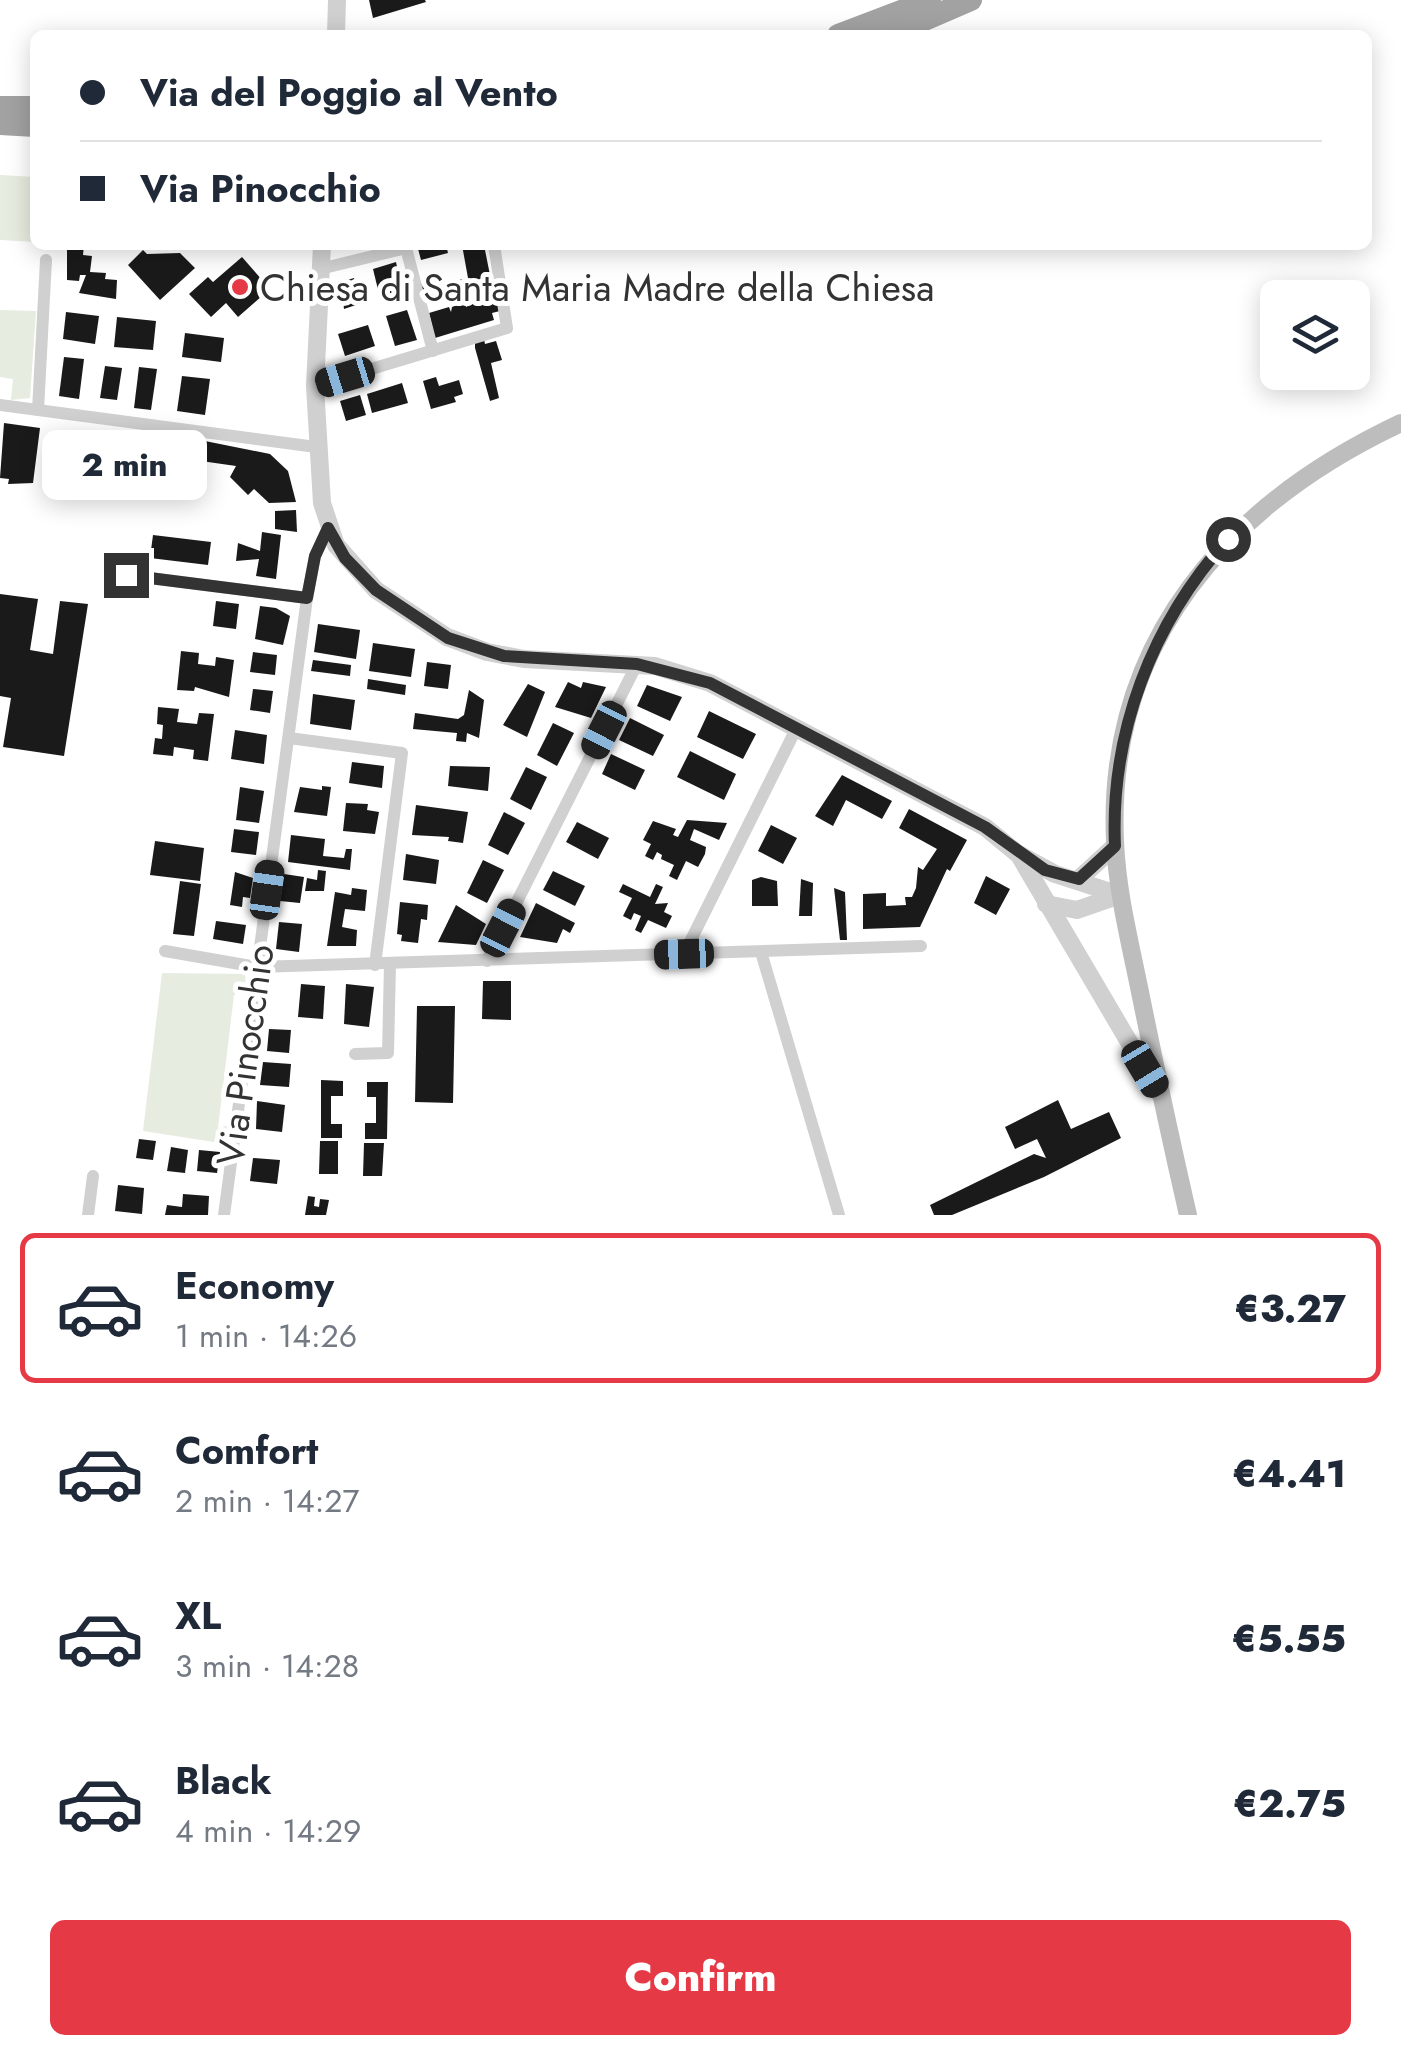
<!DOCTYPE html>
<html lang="en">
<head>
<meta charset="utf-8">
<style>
	body { margin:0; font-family:Jost,sans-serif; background:#f2f2f3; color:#1f2937; height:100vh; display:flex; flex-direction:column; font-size:38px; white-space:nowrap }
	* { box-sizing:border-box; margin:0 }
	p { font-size:32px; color:#747a83 }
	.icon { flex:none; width:55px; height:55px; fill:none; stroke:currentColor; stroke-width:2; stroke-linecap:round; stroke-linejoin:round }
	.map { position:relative; height:1215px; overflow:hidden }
	.panel { display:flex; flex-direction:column; background:#fff; flex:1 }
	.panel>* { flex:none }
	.guide { position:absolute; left:30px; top:30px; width:1342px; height:220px; border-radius:15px; box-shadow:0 5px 25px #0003; display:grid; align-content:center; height:220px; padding:0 50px; background:#fff }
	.tools { position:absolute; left:1260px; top:280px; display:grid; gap:20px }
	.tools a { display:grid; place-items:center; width:110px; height:110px; border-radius:15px; background:#fff; box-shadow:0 5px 25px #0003; font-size:50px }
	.end { position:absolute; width:45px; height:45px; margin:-22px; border:12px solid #333; background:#fff; box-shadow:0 0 0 5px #fff }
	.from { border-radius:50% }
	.bubble { position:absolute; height:70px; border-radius:15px; background:#fff; box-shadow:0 5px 25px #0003; font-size:32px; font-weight:800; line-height:70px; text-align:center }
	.car { position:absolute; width:30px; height:60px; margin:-30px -15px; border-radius:12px; box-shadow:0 0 8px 2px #0007; background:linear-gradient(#222 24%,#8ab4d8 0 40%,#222 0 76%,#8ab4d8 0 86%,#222 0) }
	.guide b { display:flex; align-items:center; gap:35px; height:95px; font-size:38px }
	.guide b+b { border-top:2px solid #e0e1e3 }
	.guide i { width:25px; height:25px; background:#1f2937 }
	ul { padding:18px 0 0; list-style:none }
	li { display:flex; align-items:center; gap:30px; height:150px; margin:0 20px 15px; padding:0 30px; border:5px solid transparent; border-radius:15px }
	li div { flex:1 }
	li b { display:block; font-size:38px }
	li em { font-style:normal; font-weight:800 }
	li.selected { border-color:#e63946 }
	li>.icon { width:90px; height:90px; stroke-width:1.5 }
	.button { display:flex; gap:20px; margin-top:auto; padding:20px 50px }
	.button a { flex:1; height:115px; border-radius:15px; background:#e63946; color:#fff; font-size:40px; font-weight:800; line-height:115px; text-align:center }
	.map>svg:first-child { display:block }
	.green { fill:#e6ecdf }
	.building { fill:#1a1a1a }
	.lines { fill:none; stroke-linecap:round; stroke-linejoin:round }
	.minor { stroke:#d0d0d0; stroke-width:12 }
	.tertiary { stroke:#d0d0d0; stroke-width:18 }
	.secondary { stroke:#bdbdbd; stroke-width:18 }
	.trunk { stroke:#a2a2a2; stroke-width:22 }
	.route { stroke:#333; stroke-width:12 }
	.poi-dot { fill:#e63946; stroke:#fff; stroke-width:4 }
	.labels { text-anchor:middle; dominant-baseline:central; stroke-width:10; stroke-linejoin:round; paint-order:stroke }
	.poi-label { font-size:38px; fill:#333; stroke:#fff; text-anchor:start }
	.street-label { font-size:38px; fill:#333; stroke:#fff }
</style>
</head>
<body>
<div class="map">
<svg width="1401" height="1215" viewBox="0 0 1401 1215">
	<rect width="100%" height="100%" fill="#fff"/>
	<g class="green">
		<polygon points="0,175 35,177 35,242 0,240"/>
		<polygon points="0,310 36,311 30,398 11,400 13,379 0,377"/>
		<polygon points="162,973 245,974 246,989 234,995 218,1128 229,1125 227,1144 143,1131"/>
	</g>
	<g class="building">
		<polygon points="369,0 425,0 426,2 373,18"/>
		<polygon points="67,245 84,245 83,255 92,256 90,272 106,273 105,279 117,280 116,299 79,293 86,275 80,275 79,281 67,280"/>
		<polygon points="417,245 446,245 448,253 421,260"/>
		<polygon points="462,245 484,245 491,280 475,284 474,280 451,288 450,282 468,278"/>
		<polygon points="143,250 147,254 180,253 195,268 160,300 128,265"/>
		<polygon points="242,257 270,289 238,317 226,303 211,317 189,294 208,277 213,282"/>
		<polygon points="396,262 402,291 380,298 373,269"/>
		<polygon points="354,278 362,303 344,309 341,282"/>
		<polygon points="438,278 445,300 426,304 420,284"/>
		<polygon points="486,297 487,300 495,298 500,311 492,313 494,320 435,338 429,313 449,307 451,312 452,307 465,302 466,307"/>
		<polygon points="407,310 417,340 395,346 386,316"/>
		<polygon points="66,312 99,316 95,344 63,339"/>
		<polygon points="117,317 156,321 153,350 114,347"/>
		<polygon points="368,325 375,346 345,356 338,334"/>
		<polygon points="185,333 224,338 221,362 182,357"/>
		<polygon points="484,339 485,344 496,341 502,360 491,363 499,398 490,401 475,348 475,342"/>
		<polygon points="64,357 84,359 79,399 59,396"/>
		<polygon points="105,366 122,368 117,400 100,398"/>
		<polygon points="139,367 157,369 151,410 134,408"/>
		<polygon points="182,376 210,379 205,415 177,411"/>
		<polygon points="436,377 439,386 459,380 463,394 454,397 456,402 431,409 423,381"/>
		<polygon points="402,383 408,403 372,413 367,394"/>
		<polygon points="360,395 366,415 346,421 340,401"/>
		<polygon points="4,423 40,428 33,483 8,484 9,479 0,478"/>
		<polygon points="58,436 81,438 77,471 53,469"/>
		<polygon points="190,438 270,454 288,471 296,502 269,503 254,489 248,495 230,477 236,466 187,459"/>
		<polygon points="98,449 142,449 141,486 97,485"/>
		<polygon points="296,510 297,532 275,529 275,511"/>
		<polygon points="262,532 281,535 276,579 256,576 259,559 236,561 238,543 260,551"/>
		<polygon points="153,535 211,542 208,565 150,558"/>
		<polygon points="0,594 38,599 30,650 53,654 60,601 88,604 64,756 3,747 11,698 0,696"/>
		<polygon points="216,601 239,604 236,629 213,626"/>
		<polygon points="260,606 276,608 290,616 283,645 255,639"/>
		<polygon points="318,624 360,630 356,659 314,652"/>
		<polygon points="373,643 415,649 411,677 369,671"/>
		<polygon points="181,651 199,653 198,664 215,666 216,657 234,660 229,697 195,687 194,691 177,690"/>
		<polygon points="253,652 277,655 275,675 250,672"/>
		<polygon points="313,660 351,665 350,676 311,671"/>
		<polygon points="427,662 451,665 448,689 424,686"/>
		<polygon points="368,679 406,685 405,695 367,689"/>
		<polygon points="568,682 581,688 583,682 606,687 591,718 555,707"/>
		<polygon points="528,684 545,692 527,737 503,725"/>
		<polygon points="647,685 682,697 670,721 637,706"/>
		<polygon points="253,689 273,691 270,713 250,710"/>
		<polygon points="469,690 484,700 479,738 467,733 466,742 456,741 457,733 413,729 415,713 458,719 464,715"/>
		<polygon points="313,694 355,700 351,730 310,724"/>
		<polygon points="158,707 179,709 177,722 197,724 199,713 214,714 208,761 193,759 194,750 174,747 173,756 153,754 155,738 162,739 163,725 157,724"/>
		<polygon points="709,711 756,734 743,759 697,737"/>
		<polygon points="630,718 664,735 653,756 619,740"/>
		<polygon points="553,723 574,733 557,766 537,755"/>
		<polygon points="235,730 267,735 264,764 231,759"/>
		<polygon points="690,751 736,774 724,800 677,777"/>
		<polygon points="611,754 645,770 635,790 602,774"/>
		<polygon points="352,762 384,766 382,788 349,783"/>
		<polygon points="450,766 490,767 488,791 448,786"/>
		<polygon points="526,767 547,777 531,810 510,799"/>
		<polygon points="842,775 892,801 882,819 846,800 833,826 815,816"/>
		<polygon points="322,786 331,787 327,816 294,812 300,787 322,790"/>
		<polygon points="240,787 264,791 259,823 236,820"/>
		<polygon points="346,803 368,804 367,810 379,812 375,834 343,831"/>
		<polygon points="416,805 468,812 463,843 448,841 449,837 412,835"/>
		<polygon points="909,809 967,840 950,871 947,869 920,927 863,929 863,894 886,893 886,906 906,905 905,897 912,897 916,888 918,867 923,870 937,849 899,828"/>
		<polygon points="504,812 525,823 508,855 488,845"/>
		<polygon points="687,820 727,823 719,840 694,829 690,840 706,847 705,854 698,867 686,861 677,880 669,876 674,865 661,859 662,855 657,852 653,860 645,856 651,844 643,840 653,821 676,829 673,835 678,837"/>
		<polygon points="577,822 609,838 598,859 566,842"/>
		<polygon points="771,825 797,838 783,864 758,851"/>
		<polygon points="234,829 259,832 256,855 231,852"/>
		<polygon points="291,835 325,839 323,856 344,858 346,849 352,849 350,870 288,862"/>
		<polygon points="155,841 204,848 200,881 150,875"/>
		<polygon points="406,854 439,860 436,884 403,880"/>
		<polygon points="483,860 504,870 487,903 467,893"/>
		<polygon points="318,870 326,871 324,891 305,891 307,878 317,880"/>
		<polygon points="553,871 585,886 575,906 543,890"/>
		<polygon points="235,872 253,878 250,898 243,897 242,907 230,905"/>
		<polygon points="284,874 304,877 300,903 280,901"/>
		<polygon points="986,876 1010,889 996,915 974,903"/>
		<polygon points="761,877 777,881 778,906 752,906 752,880"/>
		<polygon points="801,879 813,883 812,916 799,916"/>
		<polygon points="180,881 201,884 194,936 173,934"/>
		<polygon points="623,884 650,897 656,884 663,887 655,904 668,903 664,912 672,916 666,928 648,920 641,933 635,930 641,916 634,913 631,920 623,916 632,898 619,892"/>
		<polygon points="352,888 367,890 365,911 345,909 342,927 357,930 356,946 327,946 335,892 351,895"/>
		<polygon points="834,888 845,892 847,940 840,940"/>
		<polygon points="400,902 428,905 427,920 421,919 418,943 401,941 402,935 397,934"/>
		<polygon points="536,903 575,923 570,933 563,929 557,943 520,937"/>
		<polygon points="456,905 486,924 476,945 438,942"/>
		<polygon points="216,921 246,925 243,944 213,939"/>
		<polygon points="279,922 302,924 299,952 276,949"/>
		<polygon points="483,981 511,981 511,1020 482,1019"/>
		<polygon points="301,984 325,986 323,1019 298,1017"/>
		<polygon points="346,984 374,987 369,1027 344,1024"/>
		<polygon points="417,1006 455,1006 453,1103 415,1102"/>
		<polygon points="269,1029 291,1030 289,1053 267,1051"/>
		<polygon points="263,1062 291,1064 289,1087 260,1085"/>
		<polygon points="321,1080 343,1081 343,1096 331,1096 331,1124 342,1124 342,1138 321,1138"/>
		<polygon points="367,1082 388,1082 387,1139 365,1139 365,1123 376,1123 376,1097 367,1097"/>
		<polygon points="1058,1100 1071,1129 1109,1112 1121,1138 1044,1177 952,1215 934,1215 930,1205 1034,1154 1046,1158 1037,1139 1015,1149 1005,1127"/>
		<polygon points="257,1101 285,1105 282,1132 256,1129"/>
		<polygon points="139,1139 156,1141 153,1160 136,1158"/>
		<polygon points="320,1141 338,1141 338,1174 319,1174"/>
		<polygon points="364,1143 384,1143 382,1176 363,1176"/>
		<polygon points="171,1147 188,1150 185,1173 167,1171"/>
		<polygon points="199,1150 220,1152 217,1173 197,1171"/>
		<polygon points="253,1158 280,1160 277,1184 250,1181"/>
		<polygon points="118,1185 144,1188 142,1214 115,1211"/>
		<polygon points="183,1194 209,1196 208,1215 165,1215 167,1205 182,1207"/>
		<polygon points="308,1196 315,1197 314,1206 319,1207 320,1199 329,1200 326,1215 305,1215"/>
	</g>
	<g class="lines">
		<g class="minor">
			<polyline points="320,269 406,248 433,351"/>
			<polyline points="315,386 507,328 494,245"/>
			<polyline points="0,405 316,447"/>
			<polyline points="38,410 46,260"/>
			<polyline points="126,575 307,598"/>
			<polyline points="289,738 402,753 375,965"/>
			<polyline points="165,951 257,967 921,946"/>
			<polyline points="761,952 839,1215"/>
			<polyline points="684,954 796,729"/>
			<polyline points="487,961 637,664"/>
			<polyline points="355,1054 388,1053 390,964"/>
			<polyline points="88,1215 93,1176"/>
			<polyline points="224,1215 307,598 315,556 328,528"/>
		</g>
		<g class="tertiary">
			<polyline points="336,35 337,0"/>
			<polyline points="322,245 315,386 322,503 336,545 376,590 447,637 487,652 524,659 655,666 710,683 985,827 1019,855 1159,1093"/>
			<polyline points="1020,855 1055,874 1120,895"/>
			<polyline points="1079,879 1115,846"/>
			<polyline points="1046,904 1077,910 1120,895"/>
		</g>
		<path class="secondary" d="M1188,1215C1171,1141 1155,1066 1140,992C1130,942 1117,892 1115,841C1106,640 1229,504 1401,423"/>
		<g class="trunk">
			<polyline points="838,35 930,0"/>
			<polyline points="890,35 971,0"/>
			<polyline points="0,107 35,107"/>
			<polyline points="0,124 35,126"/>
		</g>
	</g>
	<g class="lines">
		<path class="route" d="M126,575L307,598L315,556L328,528L345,558L376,590L448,638L504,656L637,664L710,683L985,827L1045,870L1079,879L1115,846C1110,733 1152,623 1228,539"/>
	</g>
	<circle class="poi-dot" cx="240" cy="287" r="10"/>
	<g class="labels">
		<g class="poi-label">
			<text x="260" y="287">Chiesa di Santa Maria Madre della Chiesa</text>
		</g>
		<g class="street-label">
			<text transform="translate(245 1055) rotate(-82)">Via Pinocchio</text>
		</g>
	</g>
</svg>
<div class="tools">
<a><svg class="icon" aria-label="layers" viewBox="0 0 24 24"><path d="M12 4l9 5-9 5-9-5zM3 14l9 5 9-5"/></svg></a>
</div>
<i class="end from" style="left:1228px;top:539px"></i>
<i class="end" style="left:126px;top:575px"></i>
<div class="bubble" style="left:42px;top:430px;width:165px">2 min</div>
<i class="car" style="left:345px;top:377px;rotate:253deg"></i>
<i class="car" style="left:604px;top:730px;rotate:207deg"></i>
<i class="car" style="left:267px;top:890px;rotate:8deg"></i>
<i class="car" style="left:503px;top:928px;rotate:27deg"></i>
<i class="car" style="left:684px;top:954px;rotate:268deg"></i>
<i class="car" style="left:1145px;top:1069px;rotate:149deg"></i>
<div class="guide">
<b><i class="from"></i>Via del Poggio al Vento</b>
<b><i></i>Via Pinocchio</b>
</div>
</div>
<section class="panel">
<ul>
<li class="selected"><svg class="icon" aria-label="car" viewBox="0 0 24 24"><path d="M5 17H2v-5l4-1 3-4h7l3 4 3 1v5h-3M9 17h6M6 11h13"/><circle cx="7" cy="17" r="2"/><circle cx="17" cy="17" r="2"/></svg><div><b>Economy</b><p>1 min · 14:26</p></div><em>€3.27</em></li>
<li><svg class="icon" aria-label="car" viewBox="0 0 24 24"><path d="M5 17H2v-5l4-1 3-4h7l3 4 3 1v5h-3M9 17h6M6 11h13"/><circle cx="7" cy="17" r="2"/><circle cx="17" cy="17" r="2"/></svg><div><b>Comfort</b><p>2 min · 14:27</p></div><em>€4.41</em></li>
<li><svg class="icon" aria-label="car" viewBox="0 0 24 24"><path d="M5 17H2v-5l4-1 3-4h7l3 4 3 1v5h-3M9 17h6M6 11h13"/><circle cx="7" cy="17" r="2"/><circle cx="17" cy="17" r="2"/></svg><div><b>XL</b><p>3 min · 14:28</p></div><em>€5.55</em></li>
<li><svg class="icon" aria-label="car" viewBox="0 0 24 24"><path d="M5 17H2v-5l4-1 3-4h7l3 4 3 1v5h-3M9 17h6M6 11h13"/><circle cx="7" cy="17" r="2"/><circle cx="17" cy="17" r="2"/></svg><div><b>Black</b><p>4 min · 14:29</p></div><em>€2.75</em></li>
</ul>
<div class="button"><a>Confirm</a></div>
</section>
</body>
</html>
